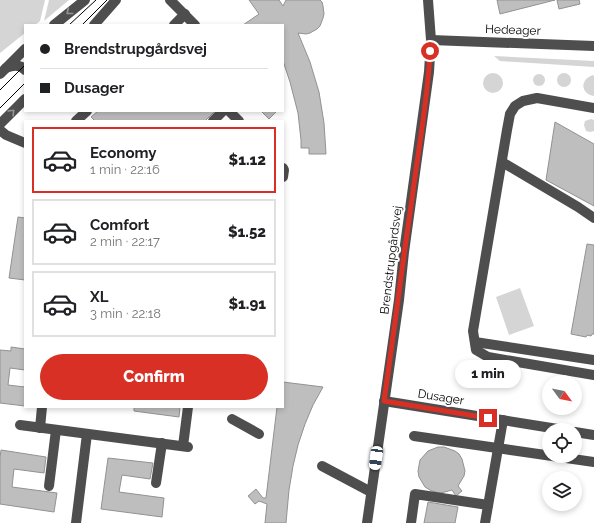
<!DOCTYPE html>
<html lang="en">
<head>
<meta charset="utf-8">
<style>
	body { margin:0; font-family:Raleway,sans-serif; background:#f6f6f6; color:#202124; height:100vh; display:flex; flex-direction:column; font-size:15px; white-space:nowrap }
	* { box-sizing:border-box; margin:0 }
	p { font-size:13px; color:#757577 }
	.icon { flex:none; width:22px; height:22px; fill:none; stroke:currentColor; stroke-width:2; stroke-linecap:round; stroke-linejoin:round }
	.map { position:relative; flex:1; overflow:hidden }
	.sheet { position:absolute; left:24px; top:120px; width:260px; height:288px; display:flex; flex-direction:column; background:#fff; border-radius:0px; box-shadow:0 2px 6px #0003 }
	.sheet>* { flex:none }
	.hud { position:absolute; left:24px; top:24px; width:260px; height:88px; border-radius:0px; box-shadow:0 2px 6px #0003; display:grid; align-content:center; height:88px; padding:0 16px; background:#fff }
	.needle { width:26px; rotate:122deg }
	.fabs { position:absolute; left:542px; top:375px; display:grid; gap:8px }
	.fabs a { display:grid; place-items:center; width:40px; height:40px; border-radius:50%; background:#fff; box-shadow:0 2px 6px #0003; font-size:20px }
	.end { position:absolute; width:18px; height:18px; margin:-9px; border:5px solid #d93025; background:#fff; box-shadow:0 0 0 2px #fff }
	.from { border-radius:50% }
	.bubble { position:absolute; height:28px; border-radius:14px; background:#fff; box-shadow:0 2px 6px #0003; font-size:13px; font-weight:800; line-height:28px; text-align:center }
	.car { position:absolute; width:12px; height:24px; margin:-12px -6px; border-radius:5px; box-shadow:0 0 3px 1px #0007; background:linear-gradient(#fff 24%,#345 0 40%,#fff 0 76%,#345 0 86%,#fff 0) }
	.hud b { display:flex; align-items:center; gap:14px; height:38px; font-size:15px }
	.hud b+b { border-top:1px solid #e0e0e0 }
	.hud i { width:10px; height:10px; background:#202124 }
	ul { padding:7px 0 0; list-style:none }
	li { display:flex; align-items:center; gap:12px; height:66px; margin:0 8px 6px; padding:0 8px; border:2px solid #e0e0e0; border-radius:0px }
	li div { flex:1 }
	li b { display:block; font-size:15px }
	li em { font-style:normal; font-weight:800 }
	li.active { border-color:#d93025 }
	li>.icon { width:36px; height:36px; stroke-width:1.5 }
	.action { display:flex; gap:8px; margin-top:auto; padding:8px 16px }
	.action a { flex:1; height:46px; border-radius:24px; background:#d93025; color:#fff; font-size:16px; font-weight:800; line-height:46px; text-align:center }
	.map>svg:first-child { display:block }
	.green { fill:#d5d5d5 }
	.building { fill:#bebebe; stroke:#929292 }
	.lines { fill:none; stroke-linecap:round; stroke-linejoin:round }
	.minor { stroke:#4e4e4e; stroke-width:10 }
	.tram { stroke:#000; stroke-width:1 }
	.oneway { stroke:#959595 }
	.route { stroke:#d93025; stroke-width:5 }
	.labels { text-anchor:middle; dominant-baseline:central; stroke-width:4; stroke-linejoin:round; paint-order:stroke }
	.street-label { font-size:12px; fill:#000; stroke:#fff }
</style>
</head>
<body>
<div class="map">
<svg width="594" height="523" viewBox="0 0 594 523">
	<rect width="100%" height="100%" fill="#fff"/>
	<g class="green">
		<polygon points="0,0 45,0 40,21 35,25 25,25 25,33 0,53"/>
		<polygon points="49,0 69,0 44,21"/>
		<polygon points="494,56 594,61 594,67 500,61"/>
		<circle cx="493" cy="83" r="10"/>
		<circle cx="564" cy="80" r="7"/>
		<circle cx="539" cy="80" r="6"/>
		<path d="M593,75L594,76V96C581,94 579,80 593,75Z"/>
		<polygon points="591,119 594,120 594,131 590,132 586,131 584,125 585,121"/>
		<polygon points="520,288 534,326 509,335 496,297"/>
	</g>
	<g class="building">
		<polygon points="249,0 279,0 283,6 286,0 320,0 322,2 323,6 324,14 323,18 320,26 317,29 310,33 306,34 298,33 310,62 319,92 324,123 326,154 309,154 309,148 301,148 301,140 298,113 290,82 283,61 283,25 243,25 259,14"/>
		<polygon points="497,0 555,0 500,14"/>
		<polygon points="557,0 579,0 580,4 559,9"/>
		<polygon points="98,111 215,111 205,121 95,121 91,117"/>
		<polygon points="261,111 274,111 276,112 269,119"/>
		<polygon points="555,122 594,144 594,206 546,180"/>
		<polygon points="18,217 25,218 25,280 9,278"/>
		<polygon points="587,244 594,245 594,334 592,334 591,336 587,335 586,337 571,334"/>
		<polygon points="11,347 25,349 25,370 10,368 8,385 25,387 25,406 0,403 0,350 11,351"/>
		<polygon points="283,382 323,387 313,405 305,424 298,445 293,466 289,490 286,523 265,523 267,504 259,501 255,504 248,496 256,489 263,498 266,498 277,407 283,407"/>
		<polygon points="134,407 180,407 179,417 134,411"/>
		<polygon points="438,447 444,447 455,451 459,454 462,459 465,471 464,476 458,486 462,491 456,496 452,490 441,493 435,492 430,490 425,487 419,477 418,471 420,460 428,451"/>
		<polygon points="1,450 46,457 44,473 14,469 12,487 57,493 54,512 0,504 0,458"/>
		<polygon points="108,458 153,463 150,479 122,475 119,492 164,498 162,517 101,509"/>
		<polygon points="428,502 458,507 455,523 424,523"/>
	</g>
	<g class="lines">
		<g class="minor">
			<polyline points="170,0 195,25"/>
			<polyline points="54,25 85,0"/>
			<polyline points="94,25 116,0"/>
			<polyline points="174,25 185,14"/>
			<polyline points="431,40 594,46"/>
			<path d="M6,68C13,65 20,64 25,70"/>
			<polyline points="0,74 25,49"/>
			<polyline points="594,108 537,98 523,101 515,106 510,114 507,130 473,331 476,350 488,357 594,375"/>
			<polyline points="229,111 239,121"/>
			<polyline points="76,121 87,111"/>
			<polyline points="213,121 223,111"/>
			<polyline points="0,124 25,99"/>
			<polyline points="0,130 6,135 25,143"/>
			<polyline points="502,162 578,207 594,218"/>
			<polyline points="283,168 284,170 283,177"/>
			<polyline points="475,342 594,360"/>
			<polyline points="384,401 564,430"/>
			<polyline points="232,419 259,434"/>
			<polyline points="20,425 188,447"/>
			<polyline points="40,428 42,407"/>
			<polyline points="575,432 594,435"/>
			<polyline points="414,436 594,462"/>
			<polyline points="183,446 188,407"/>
			<polyline points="322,466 371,492"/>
			<polyline points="156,483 162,443"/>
			<polyline points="49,486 56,430"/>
			<polyline points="76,523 87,434"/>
			<polyline points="367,523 399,300 404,252 429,72 431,40 428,0"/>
			<polyline points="411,523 415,494 488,505"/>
			<polyline points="485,523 503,420"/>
		</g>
		<g class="tram">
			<polyline points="69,25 96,0"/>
			<polyline points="82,25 107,0"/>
			<polyline points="0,90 25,65"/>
			<polyline points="0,108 25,83"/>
		</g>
	</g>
	<defs><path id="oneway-chevron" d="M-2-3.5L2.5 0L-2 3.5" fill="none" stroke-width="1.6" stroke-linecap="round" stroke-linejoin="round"/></defs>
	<g class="oneway">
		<use href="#oneway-chevron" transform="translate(69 12) rotate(141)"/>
		<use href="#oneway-chevron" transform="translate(12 112) rotate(-45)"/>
	</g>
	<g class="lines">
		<path class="route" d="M430,51C428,100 418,150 412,199C402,266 394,333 384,401L488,418"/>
	</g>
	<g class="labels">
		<g class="street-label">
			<text transform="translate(513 30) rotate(2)">Hedeager</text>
			<text transform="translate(391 260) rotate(-83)">Brendstrupgårdsvej</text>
			<text transform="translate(441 397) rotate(9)">Dusager</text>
		</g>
	</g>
</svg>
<div class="fabs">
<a><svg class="needle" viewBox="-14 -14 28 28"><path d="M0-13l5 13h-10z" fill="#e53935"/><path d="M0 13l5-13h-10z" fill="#757577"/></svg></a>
<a><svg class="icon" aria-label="locate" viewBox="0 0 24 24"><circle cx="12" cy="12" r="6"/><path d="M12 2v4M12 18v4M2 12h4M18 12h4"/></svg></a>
<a><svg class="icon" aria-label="layers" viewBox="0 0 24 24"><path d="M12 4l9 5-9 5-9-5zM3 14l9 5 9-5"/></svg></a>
</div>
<i class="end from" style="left:430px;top:51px"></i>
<i class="end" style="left:488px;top:418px"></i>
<div class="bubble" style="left:455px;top:360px;width:66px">1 min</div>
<i class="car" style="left:376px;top:458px;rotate:188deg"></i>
<div class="hud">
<b><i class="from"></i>Brendstrupgårdsvej</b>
<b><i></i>Dusager</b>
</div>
<section class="sheet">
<ul>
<li class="active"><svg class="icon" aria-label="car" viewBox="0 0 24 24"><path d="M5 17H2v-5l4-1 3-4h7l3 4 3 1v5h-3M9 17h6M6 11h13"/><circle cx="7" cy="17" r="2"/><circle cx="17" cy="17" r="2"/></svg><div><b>Economy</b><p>1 min · 22:16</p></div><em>$1.12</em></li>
<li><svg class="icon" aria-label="car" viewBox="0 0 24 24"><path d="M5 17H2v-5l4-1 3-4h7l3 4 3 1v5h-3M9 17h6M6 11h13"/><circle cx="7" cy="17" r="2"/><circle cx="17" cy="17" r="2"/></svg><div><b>Comfort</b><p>2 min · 22:17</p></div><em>$1.52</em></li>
<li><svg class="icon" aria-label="car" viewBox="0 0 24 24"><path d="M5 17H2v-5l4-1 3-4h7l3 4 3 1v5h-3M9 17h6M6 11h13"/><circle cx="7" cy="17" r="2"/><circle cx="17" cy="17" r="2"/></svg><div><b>XL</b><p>3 min · 22:18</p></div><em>$1.91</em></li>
</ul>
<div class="action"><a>Confirm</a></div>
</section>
</div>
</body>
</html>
